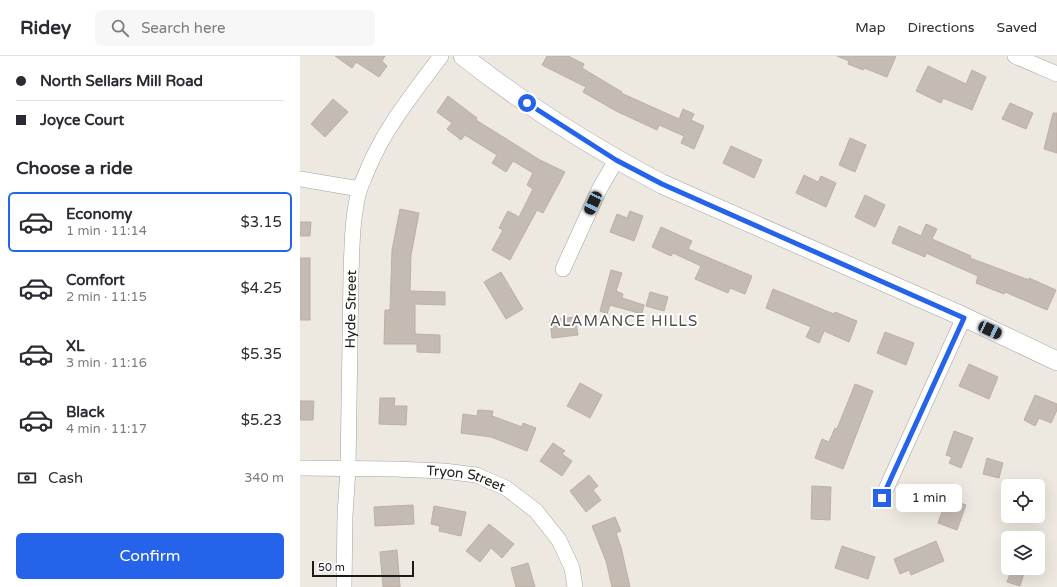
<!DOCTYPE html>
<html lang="en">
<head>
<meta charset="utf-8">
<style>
	body { margin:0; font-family:"Varela Round",sans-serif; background:#f7f7f7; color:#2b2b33; height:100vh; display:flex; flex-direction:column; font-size:15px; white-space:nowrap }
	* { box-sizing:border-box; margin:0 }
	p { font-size:13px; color:#7c7c81 }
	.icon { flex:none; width:22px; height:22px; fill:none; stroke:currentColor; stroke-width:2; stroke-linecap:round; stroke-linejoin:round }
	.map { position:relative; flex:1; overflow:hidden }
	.details { display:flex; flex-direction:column; background:#fff; width:300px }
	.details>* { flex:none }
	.hud { display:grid; align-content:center; height:88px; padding:0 16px; background:#fff }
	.buttons { position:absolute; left:701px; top:423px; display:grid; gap:8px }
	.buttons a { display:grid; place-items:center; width:44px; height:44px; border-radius:6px; background:#fff; box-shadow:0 4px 16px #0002; font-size:20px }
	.scale { position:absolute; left:12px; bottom:10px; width:102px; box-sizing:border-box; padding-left:4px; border:2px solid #1b1b1b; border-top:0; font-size:11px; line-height:14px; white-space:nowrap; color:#1b1b1b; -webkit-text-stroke:3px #fff; paint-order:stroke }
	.end { position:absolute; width:18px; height:18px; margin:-9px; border:5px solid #2563eb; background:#fff; box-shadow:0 0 0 2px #fff }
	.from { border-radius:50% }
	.bubble { position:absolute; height:28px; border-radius:6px; background:#fff; box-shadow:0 4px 16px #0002; font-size:13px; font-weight:600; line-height:28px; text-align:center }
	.car { position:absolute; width:12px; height:24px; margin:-12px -6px; border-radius:5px; box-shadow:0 0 3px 1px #0007; background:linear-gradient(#222 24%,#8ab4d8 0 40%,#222 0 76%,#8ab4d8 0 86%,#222 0) }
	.hud b { display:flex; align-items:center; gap:14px; height:38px; font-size:15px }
	.hud b+b { border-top:1px solid #e1e1e2 }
	.hud i { width:10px; height:10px; background:#2b2b33 }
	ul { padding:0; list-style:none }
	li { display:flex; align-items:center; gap:12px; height:60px; margin:0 8px 6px; padding:0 8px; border:2px solid transparent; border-radius:6px }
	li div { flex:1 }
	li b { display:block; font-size:15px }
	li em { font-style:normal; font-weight:600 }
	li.active { border-color:#2563eb }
	li>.icon { width:36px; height:36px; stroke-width:1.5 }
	h2 { padding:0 16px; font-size:18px; line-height:48px }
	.pay { display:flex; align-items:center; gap:10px; height:44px; padding:0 16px; font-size:15px }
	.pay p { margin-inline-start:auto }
	.cta { display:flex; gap:8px; margin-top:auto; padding:8px 16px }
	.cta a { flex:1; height:46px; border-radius:6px; background:#2563eb; color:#fff; font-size:16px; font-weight:600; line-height:46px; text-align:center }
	header { display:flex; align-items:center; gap:24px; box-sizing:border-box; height:56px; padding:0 20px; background:#fff; border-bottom:1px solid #e1e1e2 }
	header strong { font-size:19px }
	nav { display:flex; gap:22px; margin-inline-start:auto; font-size:14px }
	.search { width:280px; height:36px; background:#f7f7f7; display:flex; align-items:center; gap:10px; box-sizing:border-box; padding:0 14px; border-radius:6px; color:#7c7c81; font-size:15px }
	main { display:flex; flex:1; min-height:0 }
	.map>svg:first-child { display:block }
	.building { fill:#c4bbb3; stroke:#beafa2 }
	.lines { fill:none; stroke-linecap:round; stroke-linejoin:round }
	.minor-casing { stroke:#a2a2a2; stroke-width:16 }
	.tertiary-casing { stroke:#a2a2a2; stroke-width:20 }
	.minor { stroke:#fff; stroke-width:15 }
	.tertiary { stroke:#fff; stroke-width:19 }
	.route { stroke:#2563eb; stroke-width:5 }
	.labels { text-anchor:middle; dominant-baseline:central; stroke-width:4; stroke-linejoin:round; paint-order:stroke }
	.street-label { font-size:14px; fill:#1b1b1b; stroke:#fff }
	.neighbourhood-label { font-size:15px; letter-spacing:1px; fill:#4e4e4e; stroke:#fff }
</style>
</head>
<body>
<header>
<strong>Ridey</strong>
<div class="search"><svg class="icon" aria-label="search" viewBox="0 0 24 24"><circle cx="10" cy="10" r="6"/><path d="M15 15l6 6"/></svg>Search here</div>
<nav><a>Map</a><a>Directions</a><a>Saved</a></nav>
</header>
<main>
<section class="details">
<div class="hud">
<b><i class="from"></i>North Sellars Mill Road</b>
<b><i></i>Joyce Court</b>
</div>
<h2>Choose a ride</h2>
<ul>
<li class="active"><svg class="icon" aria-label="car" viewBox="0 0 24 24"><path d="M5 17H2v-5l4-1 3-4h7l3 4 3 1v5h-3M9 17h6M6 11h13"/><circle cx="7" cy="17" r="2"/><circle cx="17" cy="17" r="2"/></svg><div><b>Economy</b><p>1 min · 11:14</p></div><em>$3.15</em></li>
<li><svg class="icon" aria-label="car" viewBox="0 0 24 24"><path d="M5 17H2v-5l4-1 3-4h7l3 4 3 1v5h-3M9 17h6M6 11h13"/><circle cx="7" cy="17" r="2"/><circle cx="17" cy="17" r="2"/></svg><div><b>Comfort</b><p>2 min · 11:15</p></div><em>$4.25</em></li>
<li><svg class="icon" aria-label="car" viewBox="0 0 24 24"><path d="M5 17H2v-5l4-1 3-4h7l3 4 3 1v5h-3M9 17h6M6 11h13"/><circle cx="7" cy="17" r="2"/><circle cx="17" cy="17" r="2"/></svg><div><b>XL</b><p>3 min · 11:16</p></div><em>$5.35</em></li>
<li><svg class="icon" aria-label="car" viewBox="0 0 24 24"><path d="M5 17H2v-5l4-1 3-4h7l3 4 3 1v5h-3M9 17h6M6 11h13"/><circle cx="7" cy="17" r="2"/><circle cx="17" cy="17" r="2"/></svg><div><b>Black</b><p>4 min · 11:17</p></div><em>$5.23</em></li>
</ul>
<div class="pay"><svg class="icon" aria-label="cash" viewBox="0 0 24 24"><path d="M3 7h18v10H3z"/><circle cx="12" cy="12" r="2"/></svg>Cash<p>340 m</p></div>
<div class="cta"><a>Confirm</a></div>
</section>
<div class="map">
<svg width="757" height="531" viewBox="0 0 757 531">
	<rect width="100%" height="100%" fill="#ede9e0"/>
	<g class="building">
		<polygon points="35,0 85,0 82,5 87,10 79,21 56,6 52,12"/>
		<polygon points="247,0 268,0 284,8 282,12 322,36 321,37 379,63 383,53 394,58 391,64 404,70 394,93 381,87 384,80 359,69 357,74 316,55 283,36 286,31 242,9"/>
		<polygon points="537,0 596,0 587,21 564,12 563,14 548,8 549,5"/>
		<polygon points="628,10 666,28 672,14 686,21 672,54 643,42 641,47 616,35"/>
		<polygon points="148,40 177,62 176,64 240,104 265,116 243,157 237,154 210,204 192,194 203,174 199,172 208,155 219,161 233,133 227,129 233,117 213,105 206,116 192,107 197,99 165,79 161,84 147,73 152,67 137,56"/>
		<polygon points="33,43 48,56 25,81 11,68"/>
		<polygon points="710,47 733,57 726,73 702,63"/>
		<polygon points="753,57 757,57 757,97 744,93"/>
		<polygon points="550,82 566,89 555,116 539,109"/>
		<polygon points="431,90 462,104 454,122 423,107"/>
		<polygon points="504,119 518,126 521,120 536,127 526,151 496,137"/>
		<polygon points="565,139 585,149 575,171 555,161"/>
		<polygon points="100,153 119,157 111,199 110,235 145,236 145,249 115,248 115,278 140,279 140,297 117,296 117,288 84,288 85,254 90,254 92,194"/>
		<polygon points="330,155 343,160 334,185 310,176 317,158 327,162"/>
		<polygon points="0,166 11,166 10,180 0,180"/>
		<polygon points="626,168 637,173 632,183 671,200 670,202 729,224 729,222 756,234 747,254 705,236 704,238 676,227 678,220 626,197 625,201 592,187 599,170 621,180"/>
		<polygon points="361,171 392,185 388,193 452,220 445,238 430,232 428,237 395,223 401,210 373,197 371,200 352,191"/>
		<rect x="0" y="202" width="10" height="62"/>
		<polygon points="311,214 322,217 316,235 323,238 322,242 344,249 342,258 310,249 307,258 300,255"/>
		<polygon points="201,216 223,253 206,263 184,226"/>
		<polygon points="473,233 534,258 535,256 557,265 549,286 524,275 519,287 506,281 511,271 466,252"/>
		<polygon points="350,236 368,241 364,255 346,250"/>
		<polygon points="275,261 278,279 252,282 250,264"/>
		<polygon points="585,276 614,287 606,309 577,297"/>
		<polygon points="669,308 698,321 689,343 659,330"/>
		<polygon points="280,327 302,339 290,362 267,350"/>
		<polygon points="555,328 573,335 543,413 515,402 522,383 529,386 535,372 537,373"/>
		<polygon points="735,339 757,348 757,354 751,367 739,362 735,370 724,364"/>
		<polygon points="80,342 95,342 94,350 107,350 106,369 79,368"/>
		<polygon points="0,345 14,345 13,364 0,364"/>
		<polygon points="178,354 193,355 192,360 222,371 223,367 236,372 227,395 191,381 161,377 163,358 177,360"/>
		<polygon points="654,375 673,382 661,412 649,407 652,401 646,399"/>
		<polygon points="253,387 265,395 262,398 272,405 262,420 240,405"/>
		<polygon points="687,402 703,407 699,422 683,418"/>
		<polygon points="289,419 298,430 293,434 301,444 286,456 270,435"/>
		<polygon points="512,430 531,431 530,464 511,463"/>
		<polygon points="647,442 666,449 657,474 638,467"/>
		<polygon points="113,449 114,468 75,470 74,451"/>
		<polygon points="134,450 166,456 161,480 139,475 140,470 131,468"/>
		<polygon points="315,461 321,475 316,477 321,491 330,531 312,531 306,505 292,470"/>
		<polygon points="189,468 214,488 202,502 191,492 180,506 166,495"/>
		<polygon points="636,485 644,505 611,519 609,514 600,518 594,503"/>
		<polygon points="542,490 575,501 568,523 535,512"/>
		<polygon points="97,494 100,531 83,531 80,496"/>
		<polygon points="228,507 235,531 216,531 211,512"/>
		<polygon points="712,512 724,517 720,530 707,526"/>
	</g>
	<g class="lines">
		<defs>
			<g id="minor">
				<polyline points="715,0 757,18"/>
				<polyline points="0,123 60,133"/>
				<polyline points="263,213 299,134 316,104"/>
				<path id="s1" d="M0,412L94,413L144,415L176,419L206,432L236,455L259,484L272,512L275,531"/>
				<polyline points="582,442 664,261"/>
				<path id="s2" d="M44,531L45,459L48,413L51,219C52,191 52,162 59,135C61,128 65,121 67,115C85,71 113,38 141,0"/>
			</g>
			<path id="tertiary" d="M163,0C225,49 292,91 362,128L664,261L757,305"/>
		</defs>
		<use href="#minor" class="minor-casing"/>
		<use href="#tertiary" class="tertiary-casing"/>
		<use href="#minor" class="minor"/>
		<use href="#tertiary" class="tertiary"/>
	</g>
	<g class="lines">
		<polyline class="route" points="227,47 316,104 362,128 664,262 582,442"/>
	</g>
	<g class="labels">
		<g class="street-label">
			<text stroke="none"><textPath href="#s2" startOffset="278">Hyde Street</textPath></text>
			<text stroke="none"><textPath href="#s1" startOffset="167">Tryon Street</textPath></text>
		</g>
		<g class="neighbourhood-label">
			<text x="324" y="265">ALAMANCE HILLS</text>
		</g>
	</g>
</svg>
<div class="buttons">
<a><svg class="icon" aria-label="locate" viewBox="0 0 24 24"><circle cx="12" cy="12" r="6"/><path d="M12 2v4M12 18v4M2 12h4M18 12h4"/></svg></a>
<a><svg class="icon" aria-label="layers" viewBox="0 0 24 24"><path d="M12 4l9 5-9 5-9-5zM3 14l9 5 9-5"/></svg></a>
</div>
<div class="scale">50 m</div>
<i class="end from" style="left:227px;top:47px"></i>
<i class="end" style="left:582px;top:442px"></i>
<div class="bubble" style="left:596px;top:428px;width:66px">1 min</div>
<i class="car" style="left:293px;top:147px;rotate:205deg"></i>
<i class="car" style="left:690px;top:274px;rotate:115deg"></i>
</div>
</main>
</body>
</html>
